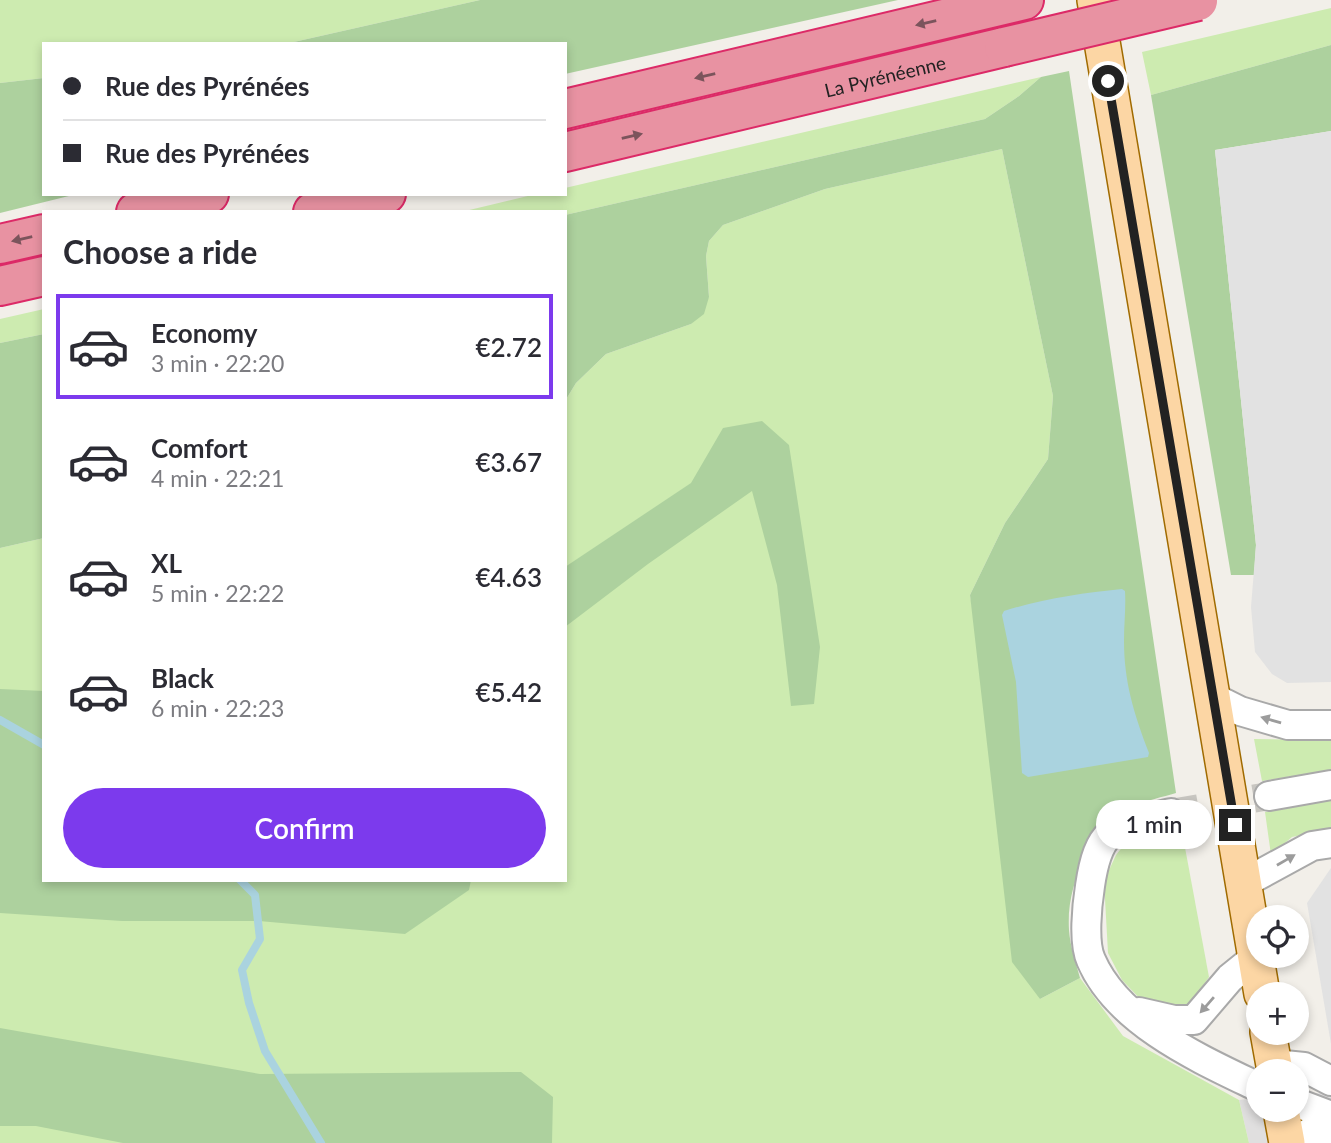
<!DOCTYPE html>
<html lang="en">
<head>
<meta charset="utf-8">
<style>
	body { margin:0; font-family:Lato,sans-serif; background:#f2f2f3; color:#2b2b33; height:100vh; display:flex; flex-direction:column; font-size:26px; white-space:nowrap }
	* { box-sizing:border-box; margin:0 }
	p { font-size:23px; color:#7c7c81 }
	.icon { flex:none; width:38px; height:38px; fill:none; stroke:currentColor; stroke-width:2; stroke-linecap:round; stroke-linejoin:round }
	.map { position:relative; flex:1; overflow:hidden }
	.details { position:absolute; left:42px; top:210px; width:525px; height:672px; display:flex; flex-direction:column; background:#fff; border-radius:0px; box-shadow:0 4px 10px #0003 }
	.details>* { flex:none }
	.guide { position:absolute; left:42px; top:42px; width:525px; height:154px; border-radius:0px; box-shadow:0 4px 10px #0003; display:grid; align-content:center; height:154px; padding:0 21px; background:#fff }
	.buttons { position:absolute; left:1246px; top:905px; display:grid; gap:14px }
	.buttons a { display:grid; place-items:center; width:63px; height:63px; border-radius:50%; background:#fff; box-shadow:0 4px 10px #0003; font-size:35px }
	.end { position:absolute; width:32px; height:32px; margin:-16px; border:9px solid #222; background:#fff; box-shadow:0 0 0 4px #fff }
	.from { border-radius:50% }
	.bubble { position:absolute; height:49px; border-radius:24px; background:#fff; box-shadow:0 4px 10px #0003; font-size:23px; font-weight:600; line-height:49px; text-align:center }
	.guide b { display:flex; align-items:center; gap:24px; height:66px; font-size:26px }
	.guide b+b { border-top:2px solid #e1e1e2 }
	.guide i { width:18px; height:18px; background:#2b2b33 }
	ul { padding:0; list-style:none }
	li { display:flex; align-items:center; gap:21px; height:105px; margin:0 14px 10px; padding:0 7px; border:4px solid transparent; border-radius:0px }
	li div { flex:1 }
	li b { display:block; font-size:26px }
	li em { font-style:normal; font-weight:600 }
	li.active { border-color:#7c3aed }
	li>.icon { width:63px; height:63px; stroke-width:1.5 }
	h2 { padding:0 21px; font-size:32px; line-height:84px }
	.button { display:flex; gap:14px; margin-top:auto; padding:14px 21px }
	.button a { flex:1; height:80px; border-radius:42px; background:#7c3aed; color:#fff; font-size:28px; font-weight:600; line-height:80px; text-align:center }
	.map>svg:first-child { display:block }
	.residential { fill:#e0dfdf }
	.grass { fill:#cdebb0 }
	.forest { fill:#add19e }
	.parking { fill:#e2e2e2 }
	.water { fill:#aad3df }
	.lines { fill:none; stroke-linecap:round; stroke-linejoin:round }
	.stream { stroke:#aad3df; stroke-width:8 }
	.minor-tunnel { stroke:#c8c6c1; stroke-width:28; stroke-dasharray:28 14; stroke-linecap:butt }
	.minor-casing { stroke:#a9a9a9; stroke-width:32 }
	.major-casing { stroke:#a06b00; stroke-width:38 }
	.highway-casing { stroke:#dc2a67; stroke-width:42 }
	.minor { stroke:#fff; stroke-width:28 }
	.major { stroke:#fcd6a4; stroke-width:35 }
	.highway { stroke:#e892a2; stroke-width:38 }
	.highway-bridge-casing { stroke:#dc2a67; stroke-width:42; stroke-linecap:butt }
	.highway-bridge { stroke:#e892a2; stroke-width:38 }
	.oneway { fill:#7b545c }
	.oneway2 { fill:#9c9c9c }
	.route { stroke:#222; stroke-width:9 }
	.labels { text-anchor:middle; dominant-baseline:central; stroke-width:7; stroke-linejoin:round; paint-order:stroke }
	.street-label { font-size:19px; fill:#222; stroke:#fff }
</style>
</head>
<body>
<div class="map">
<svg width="1331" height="1143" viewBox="0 0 1331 1143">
	<rect width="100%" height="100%" fill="#f2efe9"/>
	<polygon class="residential" points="1331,1092 1331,1143 1249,1143 1239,1100 1258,1098 1258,1110 1297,1110 1297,1095"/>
	<g class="grass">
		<polygon points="0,0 480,0 285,44 44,44 44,78 0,83"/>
		<polygon points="1331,8 1331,45 1151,95 1142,52"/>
		<polygon points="1041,77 1019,96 985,119 565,215 565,212 461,212 536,194 565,194 565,188"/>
		<polygon points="1002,149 1053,396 1048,459 1005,523 970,595 1040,999 1080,978 1123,1036 1239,1100 1249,1143 0,1143 0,548 44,538 44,880 565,880 565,401 576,383 606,354 691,324 709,297 706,256 709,241 723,225 825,189"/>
		<polygon points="44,309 44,334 0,343 0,319"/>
		<polygon points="1331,737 1331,770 1262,781 1254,739 1315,740"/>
		<polygon points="1331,800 1331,829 1292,837 1271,855 1265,812"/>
		<polygon points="1181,826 1209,977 1191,1003 1173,1012 1146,1005 1122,980 1108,953 1104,881 1116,855 1124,845 1144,832"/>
	</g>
	<g class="forest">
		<polygon points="480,0 898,0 565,74 565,44 285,44"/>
		<polygon points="1331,45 1331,131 1215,150 1256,545 1254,575 1231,575 1151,95"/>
		<path d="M1069,71L1176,793C1163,797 1146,800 1134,807C1092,832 1066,881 1069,930C1070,946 1076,963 1080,978L1040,999L1012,962L970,595L1005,523L1048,459L1053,396L1002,149L825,189L723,225L709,241L706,256L709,297L704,314L691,324L606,354L576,383L565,401V215L985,119L1019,96L1041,77Z"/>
		<polygon points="44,78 44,194 77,194 0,213 0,83"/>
		<polygon points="44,334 44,538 0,548 0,343"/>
		<polygon points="762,421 789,445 820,647 814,704 791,706 777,585 752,491 648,564 565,627 565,567 691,483 723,428"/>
		<polygon points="0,689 44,691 44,880 471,880 469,890 405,934 259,921 122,921 0,913"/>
		<polygon points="0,1028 260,1074 521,1072 553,1097 552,1143 123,1143 36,1126 0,1126"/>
	</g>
	<g class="parking">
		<polygon points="1331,131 1331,682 1287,683 1272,674 1255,652 1251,607 1256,545 1215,150"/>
		<polygon points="1331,868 1331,1044 1307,903"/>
	</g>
	<path class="water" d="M1122,589L1125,591C1126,608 1124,624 1124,641C1124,682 1134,714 1149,753L1148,757L1028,777L1022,773L1016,682L1002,615L1004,611C1042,599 1082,593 1122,589Z"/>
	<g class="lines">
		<g class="stream">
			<polyline points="0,720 44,745"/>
			<polyline points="240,880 255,895 260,939 242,970 249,1003 265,1051 321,1143"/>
		</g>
		<polyline class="minor-tunnel" points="1171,813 1269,796"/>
		<defs>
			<g id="minor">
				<polyline points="1214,698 1240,711 1288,725 1331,725"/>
				<polyline points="1269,796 1331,785"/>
				<path d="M1171,813C1116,826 1099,824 1090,886C1087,905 1083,943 1091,960C1118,1023 1200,1059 1258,1087"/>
				<polyline points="1244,883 1312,846 1331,843"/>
				<polyline points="1139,1012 1174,1020 1194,1020 1230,978 1256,957"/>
				<polyline points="1274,1064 1304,1067 1331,1081"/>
				<polyline points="1297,1103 1331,1116"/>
				<polyline points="1296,1143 1310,1132 1331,1129"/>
			</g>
			<g id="major">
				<polyline points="1095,0 1262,994"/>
				<polyline points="1268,1032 1275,1071"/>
				<polyline points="1281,1110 1287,1143"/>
			</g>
			<g id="highway">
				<polyline points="565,109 1024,0"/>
				<path id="s1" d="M565,152L1004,47"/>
				<polyline points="136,212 209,194"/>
				<polyline points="313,212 386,194"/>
				<polyline points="0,244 44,234"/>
				<polyline points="0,286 44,276"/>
			</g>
		</defs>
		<use href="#minor" class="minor-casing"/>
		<use href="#major" class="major-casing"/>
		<use href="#highway" class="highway-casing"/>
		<use href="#minor" class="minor"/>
		<use href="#major" class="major"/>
		<use href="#highway" class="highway"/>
		<defs>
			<polyline id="highway-bridge" points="1004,47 1198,1"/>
		</defs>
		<use href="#highway-bridge" class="highway-bridge-casing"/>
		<use href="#highway-bridge" class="highway-bridge"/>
	</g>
	<defs><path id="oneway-solid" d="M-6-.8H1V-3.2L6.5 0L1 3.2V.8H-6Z" transform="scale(1.75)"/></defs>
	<g class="oneway">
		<use href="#oneway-solid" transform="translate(926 23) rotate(167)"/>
		<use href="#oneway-solid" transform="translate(705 76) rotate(167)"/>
		<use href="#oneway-solid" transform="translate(632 136) rotate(-13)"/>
		<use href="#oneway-solid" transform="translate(22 239) rotate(167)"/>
	</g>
	<g class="oneway2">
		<use href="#oneway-solid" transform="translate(1271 720) rotate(-164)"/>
		<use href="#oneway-solid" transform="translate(1286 860) rotate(-30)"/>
		<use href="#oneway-solid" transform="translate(1207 1005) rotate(131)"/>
	</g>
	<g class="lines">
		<polyline class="route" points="1108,81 1235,825"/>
	</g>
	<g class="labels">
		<g class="street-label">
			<text stroke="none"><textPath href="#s1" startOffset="329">La Pyrénéenne</textPath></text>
		</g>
	</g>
</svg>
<div class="buttons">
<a><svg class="icon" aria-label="locate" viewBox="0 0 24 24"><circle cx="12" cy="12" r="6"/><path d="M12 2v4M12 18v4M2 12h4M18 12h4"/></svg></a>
<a>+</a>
<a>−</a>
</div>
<i class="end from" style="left:1108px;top:81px"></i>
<i class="end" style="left:1235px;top:825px"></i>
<div class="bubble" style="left:1096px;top:800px;width:116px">1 min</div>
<div class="guide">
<b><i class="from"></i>Rue des Pyrénées</b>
<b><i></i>Rue des Pyrénées</b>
</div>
<section class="details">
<h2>Choose a ride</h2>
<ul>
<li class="active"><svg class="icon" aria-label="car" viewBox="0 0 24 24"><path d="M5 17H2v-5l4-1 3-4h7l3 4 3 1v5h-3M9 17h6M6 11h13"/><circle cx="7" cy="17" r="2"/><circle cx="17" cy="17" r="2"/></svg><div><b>Economy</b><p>3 min · 22:20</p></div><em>€2.72</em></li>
<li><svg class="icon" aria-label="car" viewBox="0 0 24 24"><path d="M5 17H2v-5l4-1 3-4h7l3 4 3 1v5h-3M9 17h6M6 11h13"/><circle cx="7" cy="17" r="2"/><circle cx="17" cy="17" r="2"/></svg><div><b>Comfort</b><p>4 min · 22:21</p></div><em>€3.67</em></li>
<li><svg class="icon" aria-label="car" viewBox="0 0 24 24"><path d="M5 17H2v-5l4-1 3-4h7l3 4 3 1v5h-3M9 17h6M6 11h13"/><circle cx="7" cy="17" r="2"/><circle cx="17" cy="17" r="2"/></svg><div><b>XL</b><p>5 min · 22:22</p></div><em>€4.63</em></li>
<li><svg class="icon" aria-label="car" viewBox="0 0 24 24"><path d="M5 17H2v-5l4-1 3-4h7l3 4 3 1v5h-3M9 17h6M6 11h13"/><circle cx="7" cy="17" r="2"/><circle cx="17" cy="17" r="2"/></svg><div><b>Black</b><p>6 min · 22:23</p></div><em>€5.42</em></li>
</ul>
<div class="button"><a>Confirm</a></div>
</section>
</div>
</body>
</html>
